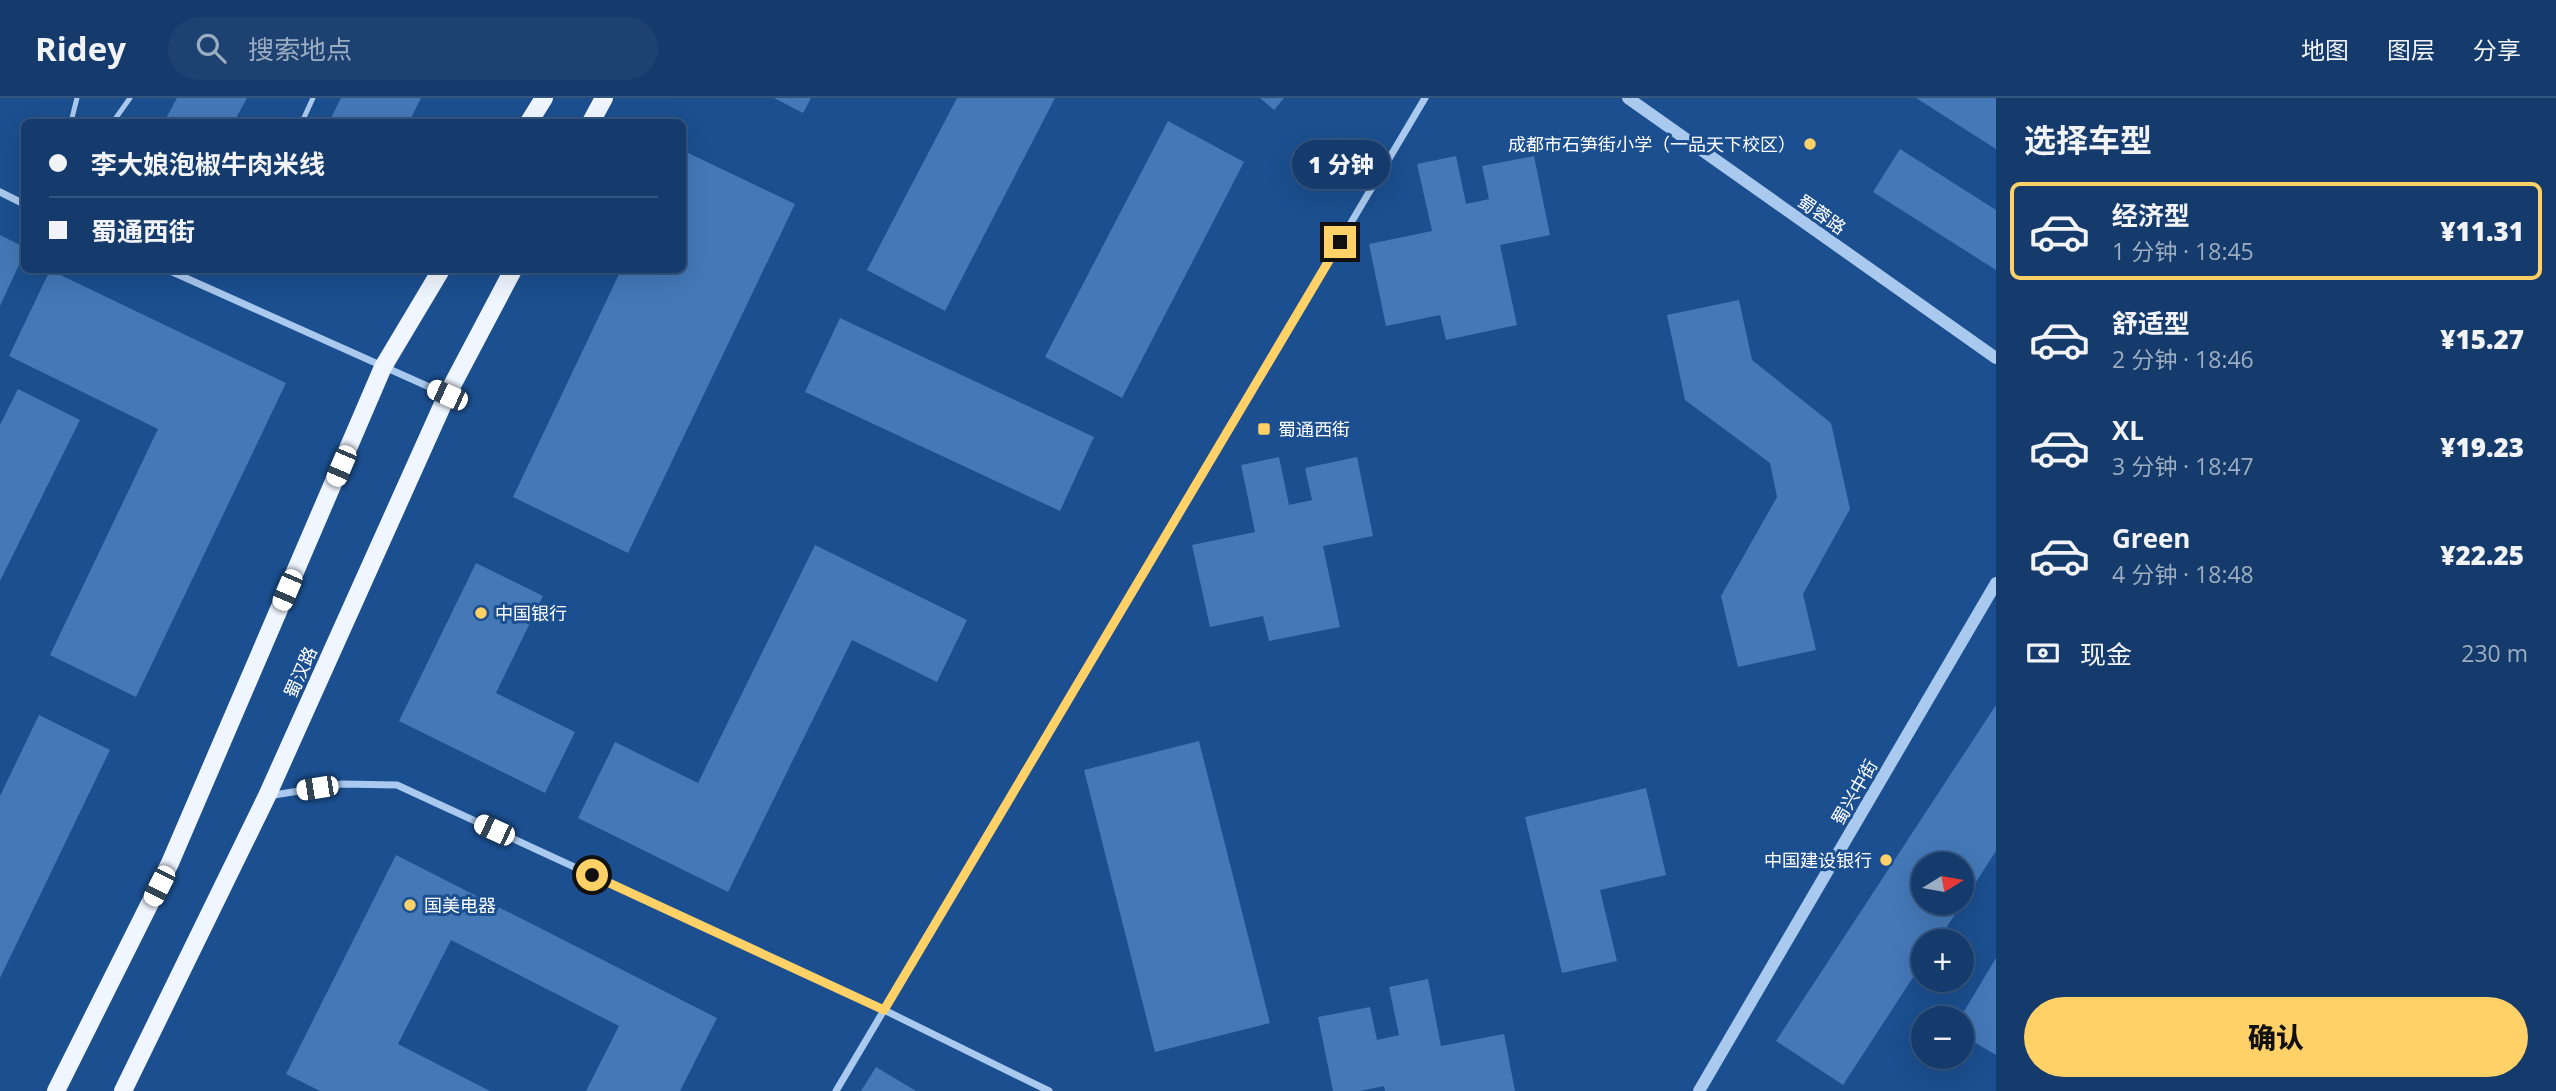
<!DOCTYPE html>
<html lang="zh">
<head>
<meta charset="utf-8">
<style>
	body { margin:0; font-family:"Open Sans","Noto Sans SC",sans-serif; background:#1d4271; color:#f1f3f6; height:100vh; display:flex; flex-direction:column; font-size:26px; white-space:nowrap }
	* { box-sizing:border-box; margin:0 }
	p { font-size:23px; color:#9dadc1 }
	.icon { flex:none; width:38px; height:38px; fill:none; stroke:currentColor; stroke-width:2; stroke-linecap:round; stroke-linejoin:round }
	.map { position:relative; flex:1; overflow:hidden }
	.details { display:flex; flex-direction:column; background:#143b6b; width:560px }
	.details>* { flex:none }
	.top-card { position:absolute; left:21px; top:21px; width:665px; height:154px; border-radius:10px; box-shadow:0 7px 28px #0002,0 0 0 2px #33557e; display:grid; align-content:center; height:154px; padding:0 28px; background:#143b6b }
	.needle { width:46px; rotate:79deg }
	.fabs { position:absolute; left:1911px; top:754px; display:grid; gap:14px }
	.fabs a { display:grid; place-items:center; width:63px; height:63px; border-radius:50%; background:#143b6b; box-shadow:0 7px 28px #0002,0 0 0 2px #33557e; font-size:35px }
	.end { position:absolute; width:32px; height:32px; margin:-16px; border:9px solid #ffd166; background:#111; box-shadow:0 0 0 4px #111 }
	.from { border-radius:50% }
	.bubble { position:absolute; height:49px; border-radius:24px; background:#143b6b; box-shadow:0 7px 28px #0002,0 0 0 2px #33557e; font-size:23px; font-weight:800; line-height:49px; text-align:center }
	.car { position:absolute; width:21px; height:42px; margin:-21px -10px; border-radius:9px; box-shadow:0 0 5px 2px #0007; background:linear-gradient(#fff 24%,#345 0 40%,#fff 0 76%,#345 0 86%,#fff 0) }
	.top-card b { display:flex; align-items:center; gap:24px; height:66px; font-size:26px }
	.top-card b+b { border-top:2px solid #33557e }
	.top-card i { width:18px; height:18px; background:#f1f3f6 }
	ul { padding:0; list-style:none }
	li { display:flex; align-items:center; gap:21px; height:98px; margin:0 14px 10px; padding:0 14px; border:4px solid transparent; border-radius:10px }
	li div { flex:1 }
	li b { display:block; font-size:26px }
	li em { font-style:normal; font-weight:800 }
	li.on { border-color:#ffd166 }
	li>.icon { width:63px; height:63px; stroke-width:1.5 }
	h2 { padding:0 28px; font-size:32px; line-height:84px }
	.pay { display:flex; align-items:center; gap:18px; height:77px; padding:0 28px; font-size:26px }
	.pay p { margin-inline-start:auto }
	.cta { display:flex; gap:14px; margin-top:auto; padding:14px 28px }
	.cta a { flex:1; height:80px; border-radius:42px; background:#ffd166; color:#111; font-size:28px; font-weight:800; line-height:80px; text-align:center }
	header { display:flex; align-items:center; gap:42px; box-sizing:border-box; height:98px; padding:0 35px; background:#143b6b; border-bottom:2px solid #33557e }
	header strong { font-size:33px }
	nav { display:flex; gap:38px; margin-inline-start:auto; font-size:24px }
	.search { width:490px; height:63px; background:#1d4271; display:flex; align-items:center; gap:18px; box-sizing:border-box; padding:0 24px; border-radius:38px; color:#9dadc1; font-size:26px }
	main { display:flex; flex:1; min-height:0 }
	.map>svg:first-child { display:block }
	.building { fill:#4478b7; fill-rule:evenodd }
	.lines { fill:none; stroke-linecap:round; stroke-linejoin:round }
	.service { stroke:#a9c9ee; stroke-width:5 }
	.minor { stroke:#a9c9ee; stroke-width:7 }
	.tertiary { stroke:#a9c9ee; stroke-width:12 }
	.primary { stroke:#f0f6ff; stroke-width:18 }
	.route { stroke:#ffd166; stroke-width:9 }
	.poi-dot { fill:#ffd166; stroke:#1b4f8f; stroke-width:2.5 }
	.labels { text-anchor:middle; dominant-baseline:central; stroke-width:6; stroke-linejoin:round; paint-order:stroke }
	.poi-label { font-size:18px; fill:#fff; stroke:#1b4f8f; text-anchor:start }
	.street-label { font-size:18px; fill:#fff; stroke:#1b4f8f }
</style>
</head>
<body>
<header>
<strong>Ridey</strong>
<div class="search"><svg class="icon" aria-label="search" viewBox="0 0 24 24"><circle cx="10" cy="10" r="6"/><path d="M15 15l6 6"/></svg>搜索地点</div>
<nav><a>地图</a><a>图层</a><a>分享</a></nav>
</header>
<main>
<div class="map">
<svg width="1996" height="993" viewBox="0 0 1996 993">
	<rect width="100%" height="100%" fill="#1b4f8f"/>
	<g class="building">
		<polygon points="177,0 247,0 234,24 164,24"/>
		<polygon points="341,0 421,0 409,24 329,24"/>
		<polygon points="774,0 811,0 803,15"/>
		<polygon points="957,0 1055,0 945,213 867,172"/>
		<polygon points="1260,0 1284,0 1274,12"/>
		<polygon points="1916,0 1996,0 1996,51"/>
		<polygon points="1168,23 1244,64 1122,300 1045,259"/>
		<polygon points="1900,51 1996,112 1996,172 1873,94"/>
		<polygon points="682,52 795,106 628,455 513,399 621,172 682,172"/>
		<polygon points="1456,58 1466,106 1489,101 1482,68 1534,58 1550,137 1500,147 1517,227 1446,242 1440,217 1386,228 1369,146 1432,133 1417,66"/>
		<polygon points="0,137 24,149 24,156 0,208"/>
		<polygon points="50,172 286,285 136,599 50,557 158,331 9,258"/>
		<polygon points="1739,202 1752,262 1831,325 1850,411 1803,496 1816,552 1738,569 1721,498 1777,399 1770,365 1685,302 1667,217"/>
		<polygon points="840,220 1094,339 1060,413 805,294"/>
		<polygon points="18,291 80,322 0,483 0,327"/>
		<polygon points="1279,359 1289,407 1312,402 1305,370 1357,359 1373,438 1323,448 1340,529 1269,543 1263,518 1210,529 1192,447 1255,434 1241,367"/>
		<polygon points="815,447 967,522 937,584 852,542 728,794 578,720 615,644 698,685"/>
		<polygon points="476,465 543,498 496,595 575,634 545,695 399,623"/>
		<path d="M1996,607V753L1937,844H1923V864L1843,987L1776,943ZM1923,766H1962V805H1923Z"/>
		<polygon points="39,617 110,652 0,880 0,698"/>
		<polygon points="1199,643 1270,925 1155,954 1084,672"/>
		<polygon points="1646,690 1666,777 1600,792 1617,863 1562,875 1525,719"/>
		<polygon points="396,757 717,920 680,993 586,993 619,928 451,842 398,946 490,993 320,993 286,976"/>
		<polygon points="1996,860 1996,957 1962,937 1960,920"/>
		<polygon points="1428,881 1441,948 1504,936 1515,993 1385,993 1384,988 1360,993 1333,993 1318,919 1370,909 1377,942 1399,937 1389,889"/>
		<polygon points="876,969 916,993 861,993"/>
	</g>
	<g class="lines">
		<g class="service">
			<polyline points="71,24 77,0"/>
			<polyline points="113,24 130,0"/>
			<polyline points="302,24 313,0"/>
		</g>
		<g class="minor">
			<polyline points="0,94 24,106"/>
			<polyline points="168,172 445,296"/>
			<polyline points="268,698 342,686 397,687 884,912 1049,993"/>
			<polyline points="836,993 1425,0"/>
		</g>
		<g class="tertiary">
			<polyline points="1628,0 1996,260"/>
			<polyline points="1699,993 1996,485"/>
		</g>
		<g class="primary">
			<polyline points="529,24 544,0"/>
			<polyline points="591,24 604,0"/>
			<polyline points="56,993 170,765 383,269 441,172"/>
			<polyline points="123,993 267,698 447,297 513,172"/>
		</g>
	</g>
	<g class="lines">
		<polyline class="route" points="592,777 884,912 1340,144"/>
	</g>
	<g class="poi-dot">
		<circle cx="1810" cy="46" r="7"/>
		<rect x="1257" y="324" width="14" height="14" rx="3.5"/>
		<circle cx="481" cy="515" r="7"/>
		<circle cx="1886" cy="762" r="7"/>
		<circle cx="410" cy="807" r="7"/>
	</g>
	<g class="labels">
		<g class="poi-label">
			<text x="1796" y="46" text-anchor="end">成都市石笋街小学（一品天下校区）</text>
			<text x="1278" y="331">蜀通西街</text>
			<text x="495" y="515">中国银行</text>
			<text x="1872" y="762" text-anchor="end">中国建设银行</text>
			<text x="424" y="807">国美电器</text>
		</g>
		<g class="street-label">
			<text transform="translate(1822 116) rotate(35)">蜀蓉路</text>
			<text transform="translate(300 574) rotate(-66)">蜀汉路</text>
			<text transform="translate(1854 694) rotate(-60)">蜀兴中街</text>
		</g>
	</g>
</svg>
<div class="fabs">
<a><svg class="needle" viewBox="-14 -14 28 28"><path d="M0-13l5 13h-10z" fill="#e53935"/><path d="M0 13l5-13h-10z" fill="#9dadc1"/></svg></a>
<a>+</a>
<a>−</a>
</div>
<i class="end from" style="left:592px;top:777px"></i>
<i class="end" style="left:1340px;top:144px"></i>
<div class="bubble" style="left:1292px;top:42px;width:98px">1 分钟</div>
<i class="car" style="left:447px;top:297px;rotate:294deg"></i>
<i class="car" style="left:341px;top:368px;rotate:203deg"></i>
<i class="car" style="left:287px;top:492px;rotate:203deg"></i>
<i class="car" style="left:317px;top:690px;rotate:261deg"></i>
<i class="car" style="left:494px;top:732px;rotate:295deg"></i>
<i class="car" style="left:159px;top:788px;rotate:207deg"></i>
<div class="top-card">
<b><i class="from"></i>李大娘泡椒牛肉米线</b>
<b><i></i>蜀通西街</b>
</div>
</div>
<section class="details">
<h2>选择车型</h2>
<ul>
<li class="on"><svg class="icon" aria-label="car" viewBox="0 0 24 24"><path d="M5 17H2v-5l4-1 3-4h7l3 4 3 1v5h-3M9 17h6M6 11h13"/><circle cx="7" cy="17" r="2"/><circle cx="17" cy="17" r="2"/></svg><div><b>经济型</b><p>1 分钟 · 18:45</p></div><em>¥11.31</em></li>
<li><svg class="icon" aria-label="car" viewBox="0 0 24 24"><path d="M5 17H2v-5l4-1 3-4h7l3 4 3 1v5h-3M9 17h6M6 11h13"/><circle cx="7" cy="17" r="2"/><circle cx="17" cy="17" r="2"/></svg><div><b>舒适型</b><p>2 分钟 · 18:46</p></div><em>¥15.27</em></li>
<li><svg class="icon" aria-label="car" viewBox="0 0 24 24"><path d="M5 17H2v-5l4-1 3-4h7l3 4 3 1v5h-3M9 17h6M6 11h13"/><circle cx="7" cy="17" r="2"/><circle cx="17" cy="17" r="2"/></svg><div><b>XL</b><p>3 分钟 · 18:47</p></div><em>¥19.23</em></li>
<li><svg class="icon" aria-label="car" viewBox="0 0 24 24"><path d="M5 17H2v-5l4-1 3-4h7l3 4 3 1v5h-3M9 17h6M6 11h13"/><circle cx="7" cy="17" r="2"/><circle cx="17" cy="17" r="2"/></svg><div><b>Green</b><p>4 分钟 · 18:48</p></div><em>¥22.25</em></li>
</ul>
<div class="pay"><svg class="icon" aria-label="cash" viewBox="0 0 24 24"><path d="M3 7h18v10H3z"/><circle cx="12" cy="12" r="2"/></svg>现金<p>230 m</p></div>
<div class="cta"><a>确认</a></div>
</section>
</main>
</body>
</html>
